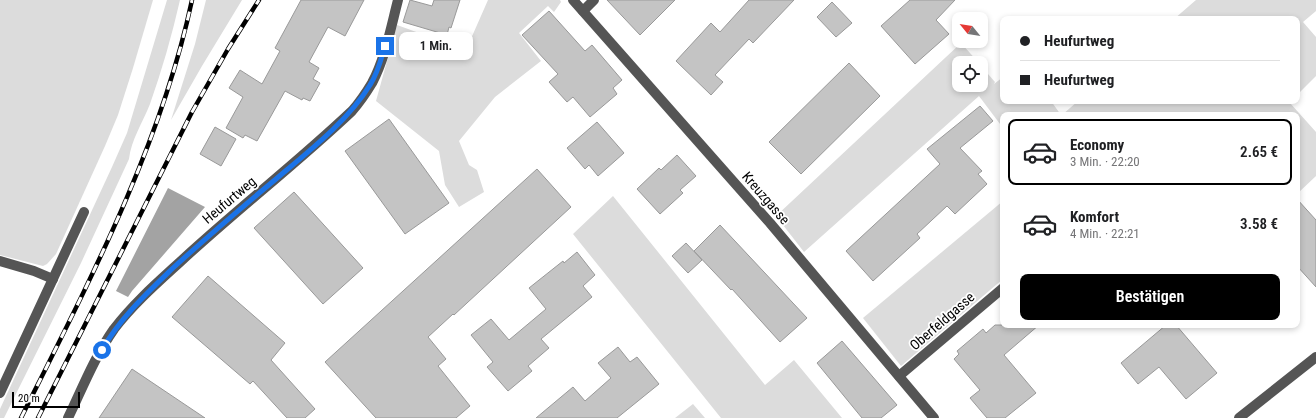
<!DOCTYPE html>
<html lang="de">
<head>
<meta charset="utf-8">
<style>
	body { margin:0; font-family:"Roboto Condensed",sans-serif; background:#f2f2f2; color:#202124; height:100vh; display:flex; flex-direction:column; font-size:15px; white-space:nowrap }
	* { box-sizing:border-box; margin:0 }
	p { font-size:13px; color:#757577 }
	.icon { flex:none; width:22px; height:22px; fill:none; stroke:currentColor; stroke-width:2; stroke-linecap:round; stroke-linejoin:round }
	.map { position:relative; flex:1; overflow:hidden }
	.side { position:absolute; left:1000px; top:112px; width:300px; height:216px; display:flex; flex-direction:column; background:#fff; border-radius:8px; box-shadow:0 2px 6px #0003 }
	.side>* { flex:none }
	.guide { position:absolute; left:1000px; top:16px; width:300px; height:88px; border-radius:8px; box-shadow:0 2px 6px #0003; display:grid; align-content:center; height:88px; padding:0 20px; background:#fff }
	.needle { width:26px; rotate:300deg }
	.buttons { position:absolute; left:952px; top:12px; display:grid; gap:8px }
	.buttons a { display:grid; place-items:center; width:36px; height:36px; border-radius:8px; background:#fff; box-shadow:0 2px 6px #0003; font-size:20px }
	.scale { position:absolute; left:12px; bottom:10px; width:68px; box-sizing:border-box; padding-left:4px; border:2px solid #000; border-top:0; font-size:11px; line-height:14px; white-space:nowrap; color:#000; -webkit-text-stroke:3px #fff; paint-order:stroke }
	.end { position:absolute; width:18px; height:18px; margin:-9px; border:5px solid #1a73e8; background:#fff; box-shadow:0 0 0 2px #fff }
	.from { border-radius:50% }
	.bubble { position:absolute; height:28px; border-radius:8px; background:#fff; box-shadow:0 2px 6px #0003; font-size:13px; font-weight:600; line-height:28px; text-align:center }
	.guide b { display:flex; align-items:center; gap:14px; height:38px; font-size:15px }
	.guide b+b { border-top:1px solid #e0e0e0 }
	.guide i { width:10px; height:10px; background:#202124 }
	ul { padding:7px 0 0; list-style:none }
	li { display:flex; align-items:center; gap:12px; height:66px; margin:0 8px 6px; padding:0 12px; border:2px solid transparent; border-radius:8px }
	li div { flex:1 }
	li b { display:block; font-size:15px }
	li em { font-style:normal; font-weight:600 }
	li.current { border-color:#000 }
	li>.icon { width:36px; height:36px; stroke-width:1.5 }
	.action { display:flex; gap:8px; margin-top:auto; padding:8px 20px }
	.action a { flex:1; height:46px; border-radius:8px; background:#000; color:#fff; font-size:16px; font-weight:600; line-height:46px; text-align:center }
	.map>svg:first-child { display:block }
	.green { fill:#dcdcdc }
	.water { fill:#a3a3a3 }
	.building { fill:#c4c4c4; stroke:#999 }
	.lines { fill:none; stroke-linecap:round; stroke-linejoin:round }
	.minor { stroke:#555; stroke-width:10 }
	.rail-casing { stroke:#000; stroke-width:4.5 }
	.rail { stroke:#fff; stroke-width:3; stroke-dasharray:9; stroke-linecap:butt }
	.route { stroke:#1a73e8; stroke-width:5 }
	.labels { text-anchor:middle; dominant-baseline:central; stroke-width:3.5; stroke-linejoin:round; paint-order:stroke }
	.street-label { font-size:14px; fill:#000; stroke:#fff }
</style>
</head>
<body>
<div class="map">
<svg width="1316" height="418" viewBox="0 0 1316 418">
	<rect width="100%" height="100%" fill="#fff"/>
	<g class="green">
		<polygon points="0,0 153,0 133,68 118,115 105,146 56,254 47,264 43,266 0,255"/>
		<path d="M167,0H180C172,35 162,70 150,104C143,122 131,140 129,159L81,263L4,418H0V409L112,167L127,133Z"/>
		<polygon points="206,0 242,0 202,66 171,120 195,44"/>
		<polygon points="488,0 560,0 561,2 554,12 548,6 519,33 541,61 495,97 459,141 469,165 477,170 484,192 459,207 445,185 439,151 376,101 397,25 466,50"/>
		<polygon points="1196,0 1316,0 1316,11 1303,22 1316,37 1316,76 1297,95 1297,19 1174,19"/>
		<polygon points="961,43 979,63 959,63 959,85 981,85 981,66 995,82 994,84 1003,77 1003,101 1051,101 1061,115 1003,115 1003,128 979,96 804,252 776,216"/>
		<polygon points="1078,101 1291,101 1290,103 1316,132 1316,176 1297,194 1297,115 1062,115"/>
		<polygon points="613,196 765,385 794,360 842,418 721,418 573,234"/>
		<polygon points="1003,201 1003,279 901,366 863,318"/>
		<polygon points="693,404 705,418 675,418"/>
	</g>
	<polygon class="water" points="168,188 205,207 132,291 128,297 116,291"/>
	<g class="building">
		<polygon points="301,0 364,0 345,36 328,27 309,62 319,68 313,79 320,83 310,101 303,98 302,100 285,91 257,141 245,135 243,138 226,128 243,97 229,88 240,70 262,84 280,51 275,48"/>
		<polygon points="410,0 432,6 434,0 460,0 451,28 449,27 447,35 403,22"/>
		<polygon points="607,0 675,0 640,35"/>
		<polygon points="749,0 794,0 753,43 749,39 715,75 723,82 711,95 676,61 711,23 720,32"/>
		<polygon points="910,0 955,0 936,20 949,34 915,64 881,26"/>
		<polygon points="832,2 852,23 836,37 817,17"/>
		<polygon points="549,11 585,51 592,45 622,80 613,88 617,94 590,117 573,97 567,102 549,82 558,74 522,35"/>
		<polygon points="849,63 880,96 801,174 769,142"/>
		<polygon points="980,106 993,121 960,148 982,171 978,174 987,184 955,214 947,206 917,234 920,238 873,281 846,251 940,164 927,149"/>
		<polygon points="389,119 449,203 405,234 345,151"/>
		<polygon points="597,122 624,153 598,176 589,165 585,169 567,148"/>
		<polygon points="215,127 236,139 221,166 200,154"/>
		<polygon points="677,155 696,176 680,190 683,193 660,214 637,189 659,168 661,170"/>
		<polygon points="537,169 571,207 454,315 453,314 428,337 446,359 438,366 470,406 456,418 376,418 325,362"/>
		<polygon points="294,192 363,268 323,304 254,228"/>
		<polygon points="1297,199 1316,220 1316,287 1297,266"/>
		<polygon points="720,225 807,318 780,342 732,289 731,290 694,251"/>
		<polygon points="686,243 702,260 688,273 672,256"/>
		<polygon points="577,252 595,275 583,286 592,297 541,339 549,348 528,366 532,371 508,391 487,367 493,362 471,335 491,319 509,340 546,309 529,288 563,261 564,263"/>
		<polygon points="208,276 285,343 271,360 315,409 305,418 287,418 253,381 250,384 172,317"/>
		<polygon points="995,325 1039,325 1004,355 1036,393 1005,418 987,418 970,398 980,390 954,359 959,354 957,351 983,329 986,333"/>
		<polygon points="1166,325 1176,325 1217,373 1186,399 1159,367 1138,384 1121,363"/>
		<polygon points="842,341 897,405 881,418 862,418 817,363"/>
		<polygon points="618,347 630,362 637,357 659,384 617,418 536,418 573,387 585,401 611,378 598,363"/>
		<polygon points="132,369 205,418 99,418"/>
	</g>
	<g class="lines">
		<g class="minor">
			<polyline points="573,0 770,223 934,418"/>
			<polyline points="583,11 594,0"/>
			<polyline points="0,261 34,271 53,279"/>
			<polyline points="899,376 1003,288"/>
			<polyline points="0,393 84,212"/>
			<path d="M68,418C82,389 95,356 114,329C133,304 157,283 180,262C236,210 296,164 352,111C359,103 366,93 372,83C385,59 391,27 398,0"/>
			<polyline points="1239,418 1316,357"/>
		</g>
		<defs>
			<g id="rail">
				<path d="M21,418C87,286 161,146 192,0"/>
				<polyline points="38,418 192,112 228,49 259,0"/>
			</g>
		</defs>
		<use href="#rail" class="rail-casing"/>
		<use href="#rail" class="rail"/>
	</g>
	<g class="lines">
		<path class="route" d="M102,350C120,318 147,293 173,268C207,237 241,208 276,179C308,152 348,121 370,85C378,73 381,59 385,46"/>
	</g>
	<g class="labels">
		<g class="street-label">
			<text transform="translate(766 198) rotate(49)">Kreuzgasse</text>
			<text transform="translate(229 200) rotate(-40)">Heufurtweg</text>
			<text transform="translate(942 321) rotate(-41)">Oberfeldgasse</text>
		</g>
	</g>
</svg>
<div class="buttons">
<a><svg class="needle" viewBox="-14 -14 28 28"><path d="M0-13l5 13h-10z" fill="#e53935"/><path d="M0 13l5-13h-10z" fill="#757577"/></svg></a>
<a><svg class="icon" aria-label="locate" viewBox="0 0 24 24"><circle cx="12" cy="12" r="6"/><path d="M12 2v4M12 18v4M2 12h4M18 12h4"/></svg></a>
</div>
<div class="scale">20 m</div>
<i class="end from" style="left:102px;top:350px"></i>
<i class="end" style="left:385px;top:46px"></i>
<div class="bubble" style="left:399px;top:32px;width:74px">1 Min.</div>
<div class="guide">
<b><i class="from"></i>Heufurtweg</b>
<b><i></i>Heufurtweg</b>
</div>
<section class="side">
<ul>
<li class="current"><svg class="icon" aria-label="car" viewBox="0 0 24 24"><path d="M5 17H2v-5l4-1 3-4h7l3 4 3 1v5h-3M9 17h6M6 11h13"/><circle cx="7" cy="17" r="2"/><circle cx="17" cy="17" r="2"/></svg><div><b>Economy</b><p>3 Min. · 22:20</p></div><em>2.65 €</em></li>
<li><svg class="icon" aria-label="car" viewBox="0 0 24 24"><path d="M5 17H2v-5l4-1 3-4h7l3 4 3 1v5h-3M9 17h6M6 11h13"/><circle cx="7" cy="17" r="2"/><circle cx="17" cy="17" r="2"/></svg><div><b>Komfort</b><p>4 Min. · 22:21</p></div><em>3.58 €</em></li>
</ul>
<div class="action"><a>Bestätigen</a></div>
</section>
</div>
</body>
</html>
